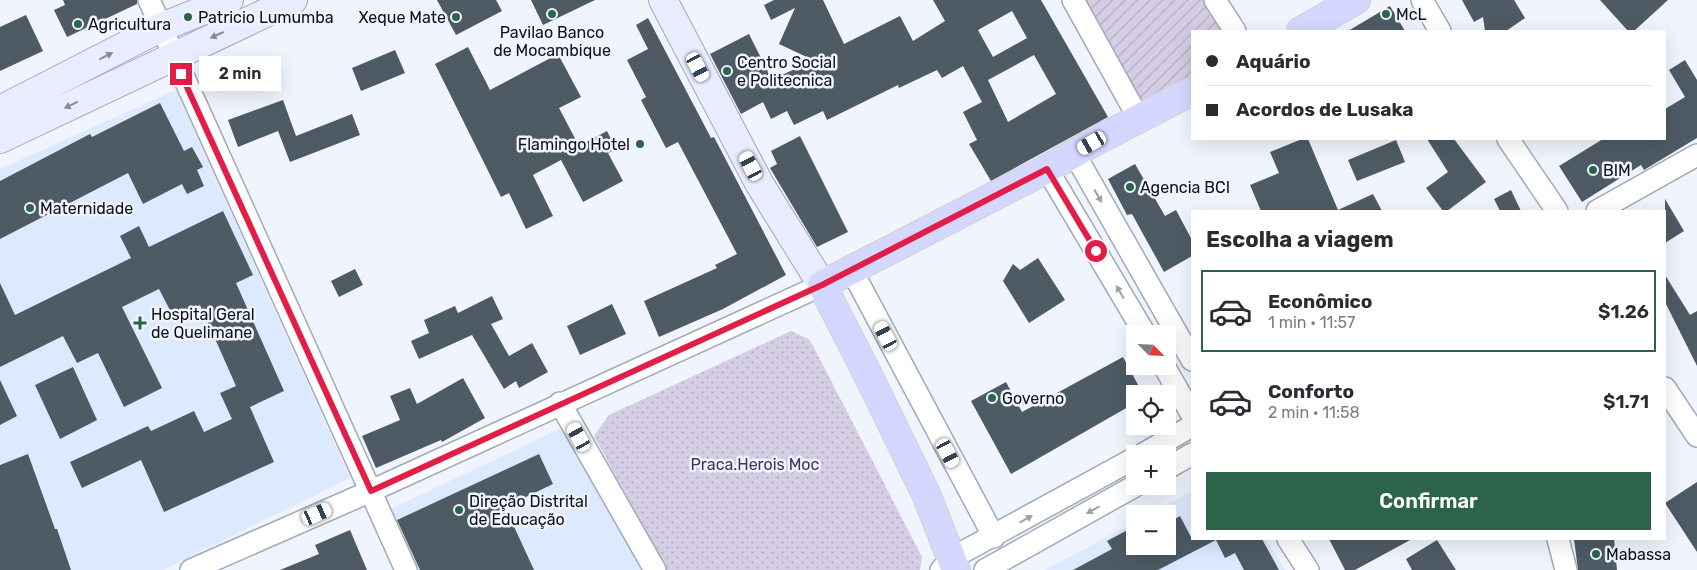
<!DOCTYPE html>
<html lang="pt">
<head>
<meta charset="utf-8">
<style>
	body { margin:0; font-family:Rubik,sans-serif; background:#f7f7f7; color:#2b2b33; height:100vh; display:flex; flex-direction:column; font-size:19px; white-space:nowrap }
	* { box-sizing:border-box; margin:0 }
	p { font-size:16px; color:#7c7c81 }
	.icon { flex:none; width:28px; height:28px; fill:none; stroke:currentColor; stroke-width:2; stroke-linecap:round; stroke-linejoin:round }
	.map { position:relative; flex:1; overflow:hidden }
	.panel { position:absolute; left:1191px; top:210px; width:475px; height:330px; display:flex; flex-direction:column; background:#fff; border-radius:0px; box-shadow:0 5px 20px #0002 }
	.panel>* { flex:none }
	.hud { position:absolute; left:1191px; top:30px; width:475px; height:110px; border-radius:0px; box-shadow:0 5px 20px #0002; display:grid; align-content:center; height:110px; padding:0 15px; background:#fff }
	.needle { width:32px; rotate:114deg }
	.fabs { position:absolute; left:1126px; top:325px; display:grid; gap:10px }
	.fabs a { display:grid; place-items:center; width:50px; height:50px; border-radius:0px; background:#fff; box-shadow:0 5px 20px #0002; font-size:25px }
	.end { position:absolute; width:22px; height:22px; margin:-11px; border:6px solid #e11d48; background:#fff; box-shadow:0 0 0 2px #fff }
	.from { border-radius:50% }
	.bubble { position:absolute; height:35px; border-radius:0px; background:#fff; box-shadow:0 5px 20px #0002; font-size:16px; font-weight:600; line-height:35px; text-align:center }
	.car { position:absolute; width:15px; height:30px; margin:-15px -8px; border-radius:6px; box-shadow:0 0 4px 1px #0007; background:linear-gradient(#fff 24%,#345 0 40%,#fff 0 76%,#345 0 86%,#fff 0) }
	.hud b { display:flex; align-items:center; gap:18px; height:48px; font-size:19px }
	.hud b+b { border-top:1px solid #e1e1e2 }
	.hud i { width:12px; height:12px; background:#2b2b33 }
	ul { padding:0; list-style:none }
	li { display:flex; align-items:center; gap:15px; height:82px; margin:0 10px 8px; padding:0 5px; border:2px solid transparent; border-radius:0px }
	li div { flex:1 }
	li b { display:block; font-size:19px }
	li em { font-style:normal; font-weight:600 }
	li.active { border-color:#2d634a }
	li>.icon { width:45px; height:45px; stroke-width:1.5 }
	h2 { padding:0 15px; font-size:22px; line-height:60px }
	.action { display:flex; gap:10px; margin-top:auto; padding:10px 15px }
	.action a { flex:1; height:58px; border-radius:0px; background:#2d634a; color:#fff; font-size:20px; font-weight:600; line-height:58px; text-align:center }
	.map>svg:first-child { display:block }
	.built { fill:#dce9fe }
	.park { fill:url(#park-dots) }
	.garden { fill:url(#garden-furrows) }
	.building { fill:#4e5b64; fill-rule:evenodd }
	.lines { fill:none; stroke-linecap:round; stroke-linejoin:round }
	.street-casing { stroke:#a1aab8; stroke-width:24 }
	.secondary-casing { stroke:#a1aab8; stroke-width:30 }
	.primary-casing { stroke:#cfd0d1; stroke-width:30 }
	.street { stroke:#fff; stroke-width:21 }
	.secondary { stroke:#eaecff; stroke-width:28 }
	.primary { stroke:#d5d8fe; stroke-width:28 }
	.oneway { fill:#878a97 }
	.oneway2 { fill:#9fa0a2 }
	.route { stroke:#e11d48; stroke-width:6 }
	.poi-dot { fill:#2d634a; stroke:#eff4fd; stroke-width:2 }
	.labels { text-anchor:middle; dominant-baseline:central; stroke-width:5; stroke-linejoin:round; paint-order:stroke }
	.poi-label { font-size:16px; fill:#0f1217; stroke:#eff4fd; text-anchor:start }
	.park-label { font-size:16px; fill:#44325f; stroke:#eff4fd }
</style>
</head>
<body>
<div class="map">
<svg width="1697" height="570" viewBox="0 0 1697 570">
	<defs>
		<pattern id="park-dots" width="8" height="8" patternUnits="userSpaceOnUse" patternTransform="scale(1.25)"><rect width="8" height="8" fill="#d4cde3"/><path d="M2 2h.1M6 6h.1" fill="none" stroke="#b5afc2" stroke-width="1.8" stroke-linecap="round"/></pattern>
		<pattern id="garden-furrows" width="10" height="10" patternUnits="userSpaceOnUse" patternTransform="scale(1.25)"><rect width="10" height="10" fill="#d4cde3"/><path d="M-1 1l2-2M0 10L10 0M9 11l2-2" fill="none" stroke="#b5afc2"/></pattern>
	</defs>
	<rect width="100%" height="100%" fill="#eff4fd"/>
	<g class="built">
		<polygon points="176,90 350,478 163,570 0,570 0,169"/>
		<polygon points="568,425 646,570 408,570 383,513"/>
		<polygon points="1192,491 1192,539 1266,539 1285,570 1045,570 1135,522 1135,546 1168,546 1168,514 1150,514"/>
	</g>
	<polygon class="park" points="791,331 810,340 922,557 920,570 667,570 594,436 609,415"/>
	<polygon class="garden" points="1082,0 1213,0 1232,31 1192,31 1192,95 1152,121"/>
	<g class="building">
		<polygon points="63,0 137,0 137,4 67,37 54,10 65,5"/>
		<polygon points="437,0 496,0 502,11 456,35"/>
		<polygon points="531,0 595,0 543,25"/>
		<path d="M774,0H823L844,44L900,16L913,41L945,21L933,0H1041L1108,117L991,181L969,144L977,140L963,112L982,102L963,66L942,78L937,70L899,88L898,85L827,120L823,111L794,125L787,111L771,119L763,102L741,114L710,54L749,34L772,80L813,60L779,44L795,8L771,20L764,5ZM1012,11L1027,38L993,57L978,30ZM1034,55L1056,94L1008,122L988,80Z"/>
		<polygon points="1462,0 1514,0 1525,18 1506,31 1485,31 1483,17 1474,22"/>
		<polygon points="1600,0 1668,0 1634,31 1628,31"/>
		<polygon points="1390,6 1405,31 1348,31"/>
		<polygon points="26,15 43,51 0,71 0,27"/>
		<polygon points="648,18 711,138 714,137 786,275 723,309 659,337 644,301 717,268 715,265 737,254 678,142 666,148 641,100 646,97 627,60 648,49 636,25"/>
		<polygon points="468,47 490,90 558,54 581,97 559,108 579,146 607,131 616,149 608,153 623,181 583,202 561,160 533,175 553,216 526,229 509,193 501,197 435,64"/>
		<polygon points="395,50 405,73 361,91 352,68"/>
		<polygon points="1685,60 1697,80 1697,138 1644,170 1641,165 1582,202 1559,166 1603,139 1665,139 1665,109 1685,97 1669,70"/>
		<polygon points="283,100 296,136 352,114 360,135 290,162 278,131 238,147 228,120"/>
		<polygon points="160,103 184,151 192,147 203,167 197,170 204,186 187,194 182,184 143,204 128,173 0,239 0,181 90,134 92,137"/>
		<polygon points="800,136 848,232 817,247 770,168 777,164 771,151"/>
		<polygon points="1302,139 1308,139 1338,210 1373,194 1382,211 1261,211 1250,185 1279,173 1270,152"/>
		<polygon points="1427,139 1454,139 1486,182 1447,211 1443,211 1426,188 1448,172"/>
		<polygon points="1396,140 1405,162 1357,181 1348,160"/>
		<polygon points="1135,164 1165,216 1176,210 1192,240 1192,256 1164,272 1132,214 1127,215 1108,179"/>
		<polygon points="1511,190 1521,211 1500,211 1494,199"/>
		<polygon points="1665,199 1684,231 1665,243"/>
		<polygon points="223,211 253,275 236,283 284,391 250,407 274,462 164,512 141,460 82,488 70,462 148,426 151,431 194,411 204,432 232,419 220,393 236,386 200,305 174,318 159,289 122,307 162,388 124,407 98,353 77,363 63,336 0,367 0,283 15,315 131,258 120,236 139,226 149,247"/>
		<polygon points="1038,258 1065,300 1029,323 1003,281 1013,264 1020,270"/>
		<polygon points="355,269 363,285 339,297 331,281"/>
		<polygon points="1665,275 1690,315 1697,311 1697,366 1665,302"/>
		<polygon points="492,296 503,319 491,324 509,356 532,343 548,372 519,388 516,381 504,389 472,335 419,359 411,341 429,333 424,320 455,306 458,313"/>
		<polygon points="612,304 626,334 580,355 567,326"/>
		<polygon points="1123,357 1143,394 1135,394 1135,403 1011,474 971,401 1006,382 1022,412"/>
		<polygon points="73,367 97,420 60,439 35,385"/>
		<polygon points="463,378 485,418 442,442 441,440 376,468 362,436 400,420 390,396 410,388 417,404"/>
		<polygon points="0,380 17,416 0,425"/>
		<polygon points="28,454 55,529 57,529 71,570 0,570 0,465"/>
		<polygon points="539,454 553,484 505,507 534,570 420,570 397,520"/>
		<polygon points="1697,482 1697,552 1665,503"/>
		<polygon points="1180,516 1192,539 1262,539 1279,570 1244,570 1235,553 1225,558 1216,540 1158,570 1073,570 1112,549 1107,541 1135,526 1135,546 1168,546 1168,523"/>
		<polygon points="350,530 367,570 280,570 319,554 315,545"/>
		<polygon points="1329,539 1412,539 1355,570 1345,570"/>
		<polygon points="1574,539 1614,539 1617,570 1578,570"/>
		<polygon points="1437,540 1456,570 1412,570 1406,559"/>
	</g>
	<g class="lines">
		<defs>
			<g id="street">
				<polyline points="149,0 406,570"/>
				<polyline points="1073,0 1139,119"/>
				<polyline points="1215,0 1235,31"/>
				<polyline points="1422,0 1440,31"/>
				<polyline points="1508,139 1557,211"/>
				<polyline points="1074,153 1192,360"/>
				<polyline points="1047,169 1145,334"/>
				<polyline points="1597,211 1697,155"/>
				<polyline points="851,269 994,537"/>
				<polyline points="1164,366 1192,415"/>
				<polyline points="1665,388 1697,436"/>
				<polyline points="560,403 655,570"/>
				<polyline points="1143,454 1192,426"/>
				<polyline points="1168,468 1192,454"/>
				<polyline points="1288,539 1308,570"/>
				<polyline points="1558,539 1566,570"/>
				<polyline points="191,570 371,491 822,285"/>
				<polyline points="941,570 952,558 1135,458"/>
				<polyline points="985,570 1135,486"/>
			</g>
			<g id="secondary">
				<polyline points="663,0 759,183 822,285"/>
				<polyline points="0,110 162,27 229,0"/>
				<polyline points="0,139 293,0"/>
			</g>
			<g id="primary">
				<polyline points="1301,31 1356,0"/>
				<polyline points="956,570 926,494 867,373 822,285 1047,169 1092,143 1192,91"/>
			</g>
		</defs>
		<use href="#street" class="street-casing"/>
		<use href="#secondary" class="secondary-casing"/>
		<use href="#primary" class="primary-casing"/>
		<use href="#street" class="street"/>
		<use href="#secondary" class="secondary"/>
		<use href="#primary" class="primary"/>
	</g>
	<defs><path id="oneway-solid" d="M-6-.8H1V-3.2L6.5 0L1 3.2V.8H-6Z" transform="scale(1.25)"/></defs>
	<g class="oneway">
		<use href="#oneway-solid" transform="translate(217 35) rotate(155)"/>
		<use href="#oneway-solid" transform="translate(106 56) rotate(-27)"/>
		<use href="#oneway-solid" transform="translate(71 105) rotate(154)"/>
	</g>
	<g class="oneway2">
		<use href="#oneway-solid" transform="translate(1098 196) rotate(60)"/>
		<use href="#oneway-solid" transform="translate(1120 292) rotate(-121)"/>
		<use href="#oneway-solid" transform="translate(1093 510) rotate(151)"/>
		<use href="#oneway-solid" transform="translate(1026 519) rotate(-29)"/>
	</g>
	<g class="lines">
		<polyline class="route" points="181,74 371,491 822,285 1047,169 1096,251"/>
	</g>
	<g class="poi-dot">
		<circle cx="552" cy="14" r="5"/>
		<circle cx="1386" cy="14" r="5"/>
		<circle cx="188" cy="17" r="5"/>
		<circle cx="456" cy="17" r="5"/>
		<circle cx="78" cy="24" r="5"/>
		<circle cx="727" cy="71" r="5"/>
		<circle cx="640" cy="144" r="5"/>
		<circle cx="1593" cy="170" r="5"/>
		<circle cx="1130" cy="187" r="5"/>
		<circle cx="30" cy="208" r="5"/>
		<path d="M137.5 315.5h5v5h5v5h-5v5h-5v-5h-5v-5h5z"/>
		<circle cx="992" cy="398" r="5"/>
		<circle cx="459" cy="510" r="5"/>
		<circle cx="1596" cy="554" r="5"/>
	</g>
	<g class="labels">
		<g class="poi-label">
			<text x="1396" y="14">McL</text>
			<text x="198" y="17">Patricio Lumumba</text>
			<text x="446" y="17" text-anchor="end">Xeque Mate</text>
			<text x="88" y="24">Agricultura</text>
			<text x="552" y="32" text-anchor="middle">Pavilao Banco<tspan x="552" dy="18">de Mocambique</tspan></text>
			<text x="737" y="62">Centro Social<tspan x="737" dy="18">e Politecnica</tspan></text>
			<text x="630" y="144" text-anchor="end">Flamingo Hotel</text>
			<text x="1603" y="170">BIM</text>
			<text x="1140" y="187">Agencia BCI</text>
			<text x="40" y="208">Maternidade</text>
			<text x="151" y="314">Hospital Geral<tspan x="151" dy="18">de Quelimane</tspan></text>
			<text x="1002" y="398">Governo</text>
			<text x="469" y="501">Direção Distrital<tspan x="469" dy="18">de Educação</tspan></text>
			<text x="1606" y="554">Mabassa</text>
		</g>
		<g class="park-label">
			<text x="755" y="464">Praca.Herois Moc</text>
		</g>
	</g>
</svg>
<div class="fabs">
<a><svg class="needle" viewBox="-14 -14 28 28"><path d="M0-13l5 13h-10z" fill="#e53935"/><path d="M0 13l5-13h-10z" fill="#7c7c81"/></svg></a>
<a><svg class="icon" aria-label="locate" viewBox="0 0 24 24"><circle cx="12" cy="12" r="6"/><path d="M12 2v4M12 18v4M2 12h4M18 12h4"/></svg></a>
<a>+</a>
<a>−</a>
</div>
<i class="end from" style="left:1096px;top:251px"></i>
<i class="end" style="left:181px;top:74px"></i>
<div class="bubble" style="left:199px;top:56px;width:82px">2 min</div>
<i class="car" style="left:698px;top:67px;rotate:152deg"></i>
<i class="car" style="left:1092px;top:143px;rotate:240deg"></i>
<i class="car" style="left:751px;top:166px;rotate:332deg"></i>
<i class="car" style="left:886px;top:336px;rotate:332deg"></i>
<i class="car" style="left:579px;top:437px;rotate:331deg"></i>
<i class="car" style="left:948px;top:453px;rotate:152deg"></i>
<i class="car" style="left:317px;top:514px;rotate:66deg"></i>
<div class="hud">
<b><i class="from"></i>Aquário</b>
<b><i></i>Acordos de Lusaka</b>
</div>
<section class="panel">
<h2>Escolha a viagem</h2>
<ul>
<li class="active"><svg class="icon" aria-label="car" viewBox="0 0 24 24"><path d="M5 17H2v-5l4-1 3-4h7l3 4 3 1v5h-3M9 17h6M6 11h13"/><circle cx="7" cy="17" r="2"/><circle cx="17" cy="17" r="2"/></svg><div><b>Econômico</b><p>1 min · 11:57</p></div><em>$1.26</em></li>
<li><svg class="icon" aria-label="car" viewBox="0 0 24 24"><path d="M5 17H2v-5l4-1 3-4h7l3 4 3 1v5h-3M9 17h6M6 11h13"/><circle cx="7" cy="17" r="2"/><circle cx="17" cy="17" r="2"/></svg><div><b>Conforto</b><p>2 min · 11:58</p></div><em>$1.71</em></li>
</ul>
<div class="action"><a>Confirmar</a></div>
</section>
</div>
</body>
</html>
